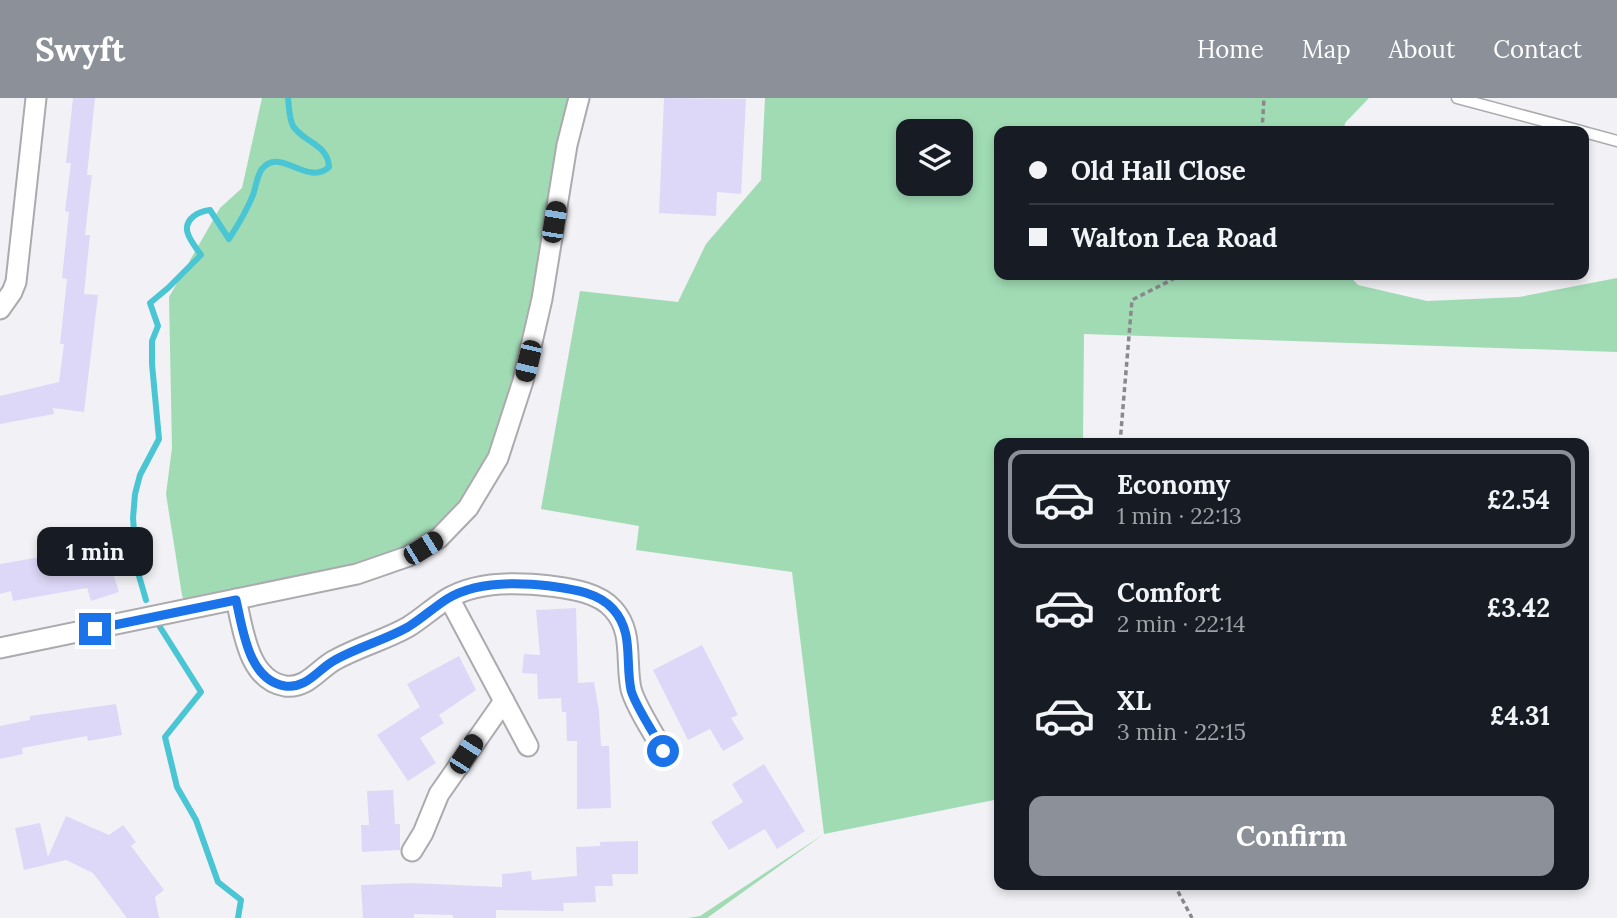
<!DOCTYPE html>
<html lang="en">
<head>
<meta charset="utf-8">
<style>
	body { margin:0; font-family:Lora,serif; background:#242831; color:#f1f3f6; height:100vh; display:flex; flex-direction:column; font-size:26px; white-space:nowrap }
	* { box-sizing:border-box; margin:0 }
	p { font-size:23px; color:#9ea1a6 }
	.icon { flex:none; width:38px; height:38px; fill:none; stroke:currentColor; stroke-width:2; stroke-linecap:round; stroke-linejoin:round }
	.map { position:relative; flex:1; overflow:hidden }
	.side { position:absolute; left:994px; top:340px; width:595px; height:452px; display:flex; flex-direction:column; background:#171b24; border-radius:14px; box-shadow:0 4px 10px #0003 }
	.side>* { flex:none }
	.top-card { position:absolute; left:994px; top:28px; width:595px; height:154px; border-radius:14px; box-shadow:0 4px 10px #0003; display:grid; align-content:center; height:154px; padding:0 35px; background:#171b24 }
	.fabs { position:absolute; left:896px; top:21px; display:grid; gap:14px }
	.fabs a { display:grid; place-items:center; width:77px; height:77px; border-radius:14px; background:#171b24; box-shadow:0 4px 10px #0003; font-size:35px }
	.end { position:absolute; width:32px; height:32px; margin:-16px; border:9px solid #1a73e8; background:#fff; box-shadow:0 0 0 4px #fff }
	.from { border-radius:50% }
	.bubble { position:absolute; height:49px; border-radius:14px; background:#171b24; box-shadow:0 4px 10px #0003; font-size:23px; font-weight:700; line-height:49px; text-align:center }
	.car { position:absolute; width:21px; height:42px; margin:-21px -10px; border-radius:9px; box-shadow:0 0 5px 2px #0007; background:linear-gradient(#222 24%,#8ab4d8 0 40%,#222 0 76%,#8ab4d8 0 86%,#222 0) }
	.top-card b { display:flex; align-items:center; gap:24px; height:66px; font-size:26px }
	.top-card b+b { border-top:2px solid #363941 }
	.top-card i { width:18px; height:18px; background:#f1f3f6 }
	ul { padding:12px 0 0; list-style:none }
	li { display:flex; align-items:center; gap:21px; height:98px; margin:0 14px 10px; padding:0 21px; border:4px solid transparent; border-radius:14px }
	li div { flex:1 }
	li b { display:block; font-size:26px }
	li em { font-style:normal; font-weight:700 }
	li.selected { border-color:#8c9099 }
	li>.icon { width:63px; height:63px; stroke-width:1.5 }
	.button { display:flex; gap:14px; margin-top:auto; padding:14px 35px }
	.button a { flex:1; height:80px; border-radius:14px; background:#8c9099; color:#fff; font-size:28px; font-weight:700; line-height:80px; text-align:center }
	header { display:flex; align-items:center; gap:42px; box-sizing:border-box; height:98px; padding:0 35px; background:#8c9099; color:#fff }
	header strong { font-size:33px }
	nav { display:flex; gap:38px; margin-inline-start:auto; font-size:24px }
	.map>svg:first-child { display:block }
	.green { fill:#a0dbb4; fill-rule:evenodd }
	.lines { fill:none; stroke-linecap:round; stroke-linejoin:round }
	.stream { stroke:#49c5d3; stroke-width:6 }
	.building { fill:#ded8f8 }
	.lane-casing { stroke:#abaaae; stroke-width:13 }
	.street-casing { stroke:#abaaae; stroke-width:23 }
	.path { stroke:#89888b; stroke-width:3.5; stroke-dasharray:5 3.5; stroke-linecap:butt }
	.lane { stroke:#fff; stroke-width:10 }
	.street { stroke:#fff; stroke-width:19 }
	.route { stroke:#1a73e8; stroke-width:9 }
</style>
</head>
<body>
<header>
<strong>Swyft</strong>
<nav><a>Home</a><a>Map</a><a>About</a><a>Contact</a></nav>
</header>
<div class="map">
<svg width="1617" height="820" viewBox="0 0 1617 820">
	<rect width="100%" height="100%" fill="#f2f1f5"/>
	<g class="green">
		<polygon points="262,0 579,0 523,283 468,410 409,458 187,512 182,497 166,396 172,350 169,199 220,110 242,90"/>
		<path d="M765,0H1369L1345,25L1344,33H999V177H1349L1358,187L1427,203L1519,199L1617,180V254L1084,236L1083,345H999V701L824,736L707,820H688L700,818L824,736L792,474L636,452L639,428L541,411L580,193L678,204L706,146L761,82ZM908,33H961V86H908Z"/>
	</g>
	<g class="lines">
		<g class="stream">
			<path d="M146,502L137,471L133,420L135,396L140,377L159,341L152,266V243L158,228L150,205L168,190L201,157C193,145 178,130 194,118C199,114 203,113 210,112L229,141C238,127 247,112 253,97C256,89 257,77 262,71C280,48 307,89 329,69C328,46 304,45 293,28C289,20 289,9 288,0"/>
			<polyline points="160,529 201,594 165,639 177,689 196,722 218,784 241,802 238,820"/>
		</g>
	</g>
	<g class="building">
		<polygon points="73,0 95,0 87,77 92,77 85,137 90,137 84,196 98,197 84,314 53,310 54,316 0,326 0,298 59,284 64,246 60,246 67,181 62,180 69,114 65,113 71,65 66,65"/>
		<polygon points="664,0 746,1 741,96 717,94 716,118 659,115"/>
		<polygon points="103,442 119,494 91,503 87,490 13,503 11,493 0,496 0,466 75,453 74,451"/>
		<polygon points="576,510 578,585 594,584 599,613 601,648 609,648 611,710 577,711 577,643 567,643 566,614 562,614 561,600 538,601 537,576 522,575 524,556 540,557 536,512"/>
		<polygon points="702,547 738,617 731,620 744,641 723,653 710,631 688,642 653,572"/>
		<polygon points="459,558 476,592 439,617 444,625 420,640 436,665 408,683 377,637 420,609 407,586"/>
		<polygon points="116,606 122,637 88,643 87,638 22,650 23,656 0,661 0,628 30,622 30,618"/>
		<polygon points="764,666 805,733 777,751 765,731 729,752 711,724 743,704 732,686"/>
		<polygon points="393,692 395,726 400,726 400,752 362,754 361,727 369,727 367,693"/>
		<polygon points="66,718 109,737 123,727 136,744 131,748 164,792 155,799 159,820 127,820 93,775 66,762 24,772 15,730 40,725 48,759"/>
		<polygon points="638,743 638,776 612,776 613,788 595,788 596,804 563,805 564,813 496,812 496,820 453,820 453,817 414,816 414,820 363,820 361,787 411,785 502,789 502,776 531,773 532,782 577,778 576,749 600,748 600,744"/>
	</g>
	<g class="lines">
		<defs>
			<g id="lane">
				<polyline points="1457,0 1581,33"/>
				<polyline points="1584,34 1617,43"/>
			</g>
			<g id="street">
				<polyline points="0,211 12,194 16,184 36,0"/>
				<polyline points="449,500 528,648"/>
				<path d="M236,501C243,531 248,582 285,588C307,591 318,571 335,562C358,549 385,542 408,529C421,521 433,510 447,501C476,483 517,484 550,488C571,491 598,494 613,511C634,534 625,563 631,591C636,610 654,635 663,653"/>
				<polyline points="0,550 357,476 409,458 439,440 468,410 498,360 523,283 542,201 567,47 579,0"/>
				<polyline points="412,753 423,735 439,696 504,603"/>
			</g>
		</defs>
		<use href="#lane" class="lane-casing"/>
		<use href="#street" class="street-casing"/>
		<g class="path">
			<polyline points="1262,33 1264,0"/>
			<polyline points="1120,345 1132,202 1181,177"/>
			<polyline points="1174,786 1192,820"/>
		</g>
		<use href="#lane" class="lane"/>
		<use href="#street" class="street"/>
	</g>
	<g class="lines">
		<path class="route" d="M95,531L236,502C243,531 248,582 285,588C307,591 318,571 335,562C358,549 385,542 408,529C421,521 433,510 447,501C476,483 517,484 550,488C571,491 598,494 613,511C634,534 625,563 631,592C635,608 655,636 663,653"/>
	</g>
</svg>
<div class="fabs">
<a><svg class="icon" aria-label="layers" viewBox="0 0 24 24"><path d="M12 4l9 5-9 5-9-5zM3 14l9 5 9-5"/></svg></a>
</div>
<i class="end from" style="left:663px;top:653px"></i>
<i class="end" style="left:95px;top:531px"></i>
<div class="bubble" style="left:37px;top:429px;width:116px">1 min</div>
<i class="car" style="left:554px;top:124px;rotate:9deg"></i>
<i class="car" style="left:528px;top:263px;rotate:193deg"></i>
<i class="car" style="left:423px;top:450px;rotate:58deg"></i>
<i class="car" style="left:466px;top:656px;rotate:33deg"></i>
<div class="top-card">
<b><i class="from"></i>Old Hall Close</b>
<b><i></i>Walton Lea Road</b>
</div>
<section class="side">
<ul>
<li class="selected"><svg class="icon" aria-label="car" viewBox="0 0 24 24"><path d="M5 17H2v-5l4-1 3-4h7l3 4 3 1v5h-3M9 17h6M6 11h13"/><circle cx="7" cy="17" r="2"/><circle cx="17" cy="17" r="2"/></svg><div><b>Economy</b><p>1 min · 22:13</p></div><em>£2.54</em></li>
<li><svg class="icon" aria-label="car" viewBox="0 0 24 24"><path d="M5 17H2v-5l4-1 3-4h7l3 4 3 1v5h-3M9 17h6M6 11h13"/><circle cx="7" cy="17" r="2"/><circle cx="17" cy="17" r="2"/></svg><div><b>Comfort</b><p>2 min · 22:14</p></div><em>£3.42</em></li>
<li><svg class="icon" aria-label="car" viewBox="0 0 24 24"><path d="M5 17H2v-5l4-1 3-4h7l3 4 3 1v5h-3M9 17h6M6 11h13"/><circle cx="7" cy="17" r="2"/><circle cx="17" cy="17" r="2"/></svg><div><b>XL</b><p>3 min · 22:15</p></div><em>£4.31</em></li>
</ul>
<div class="button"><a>Confirm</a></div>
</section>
</div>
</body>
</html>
